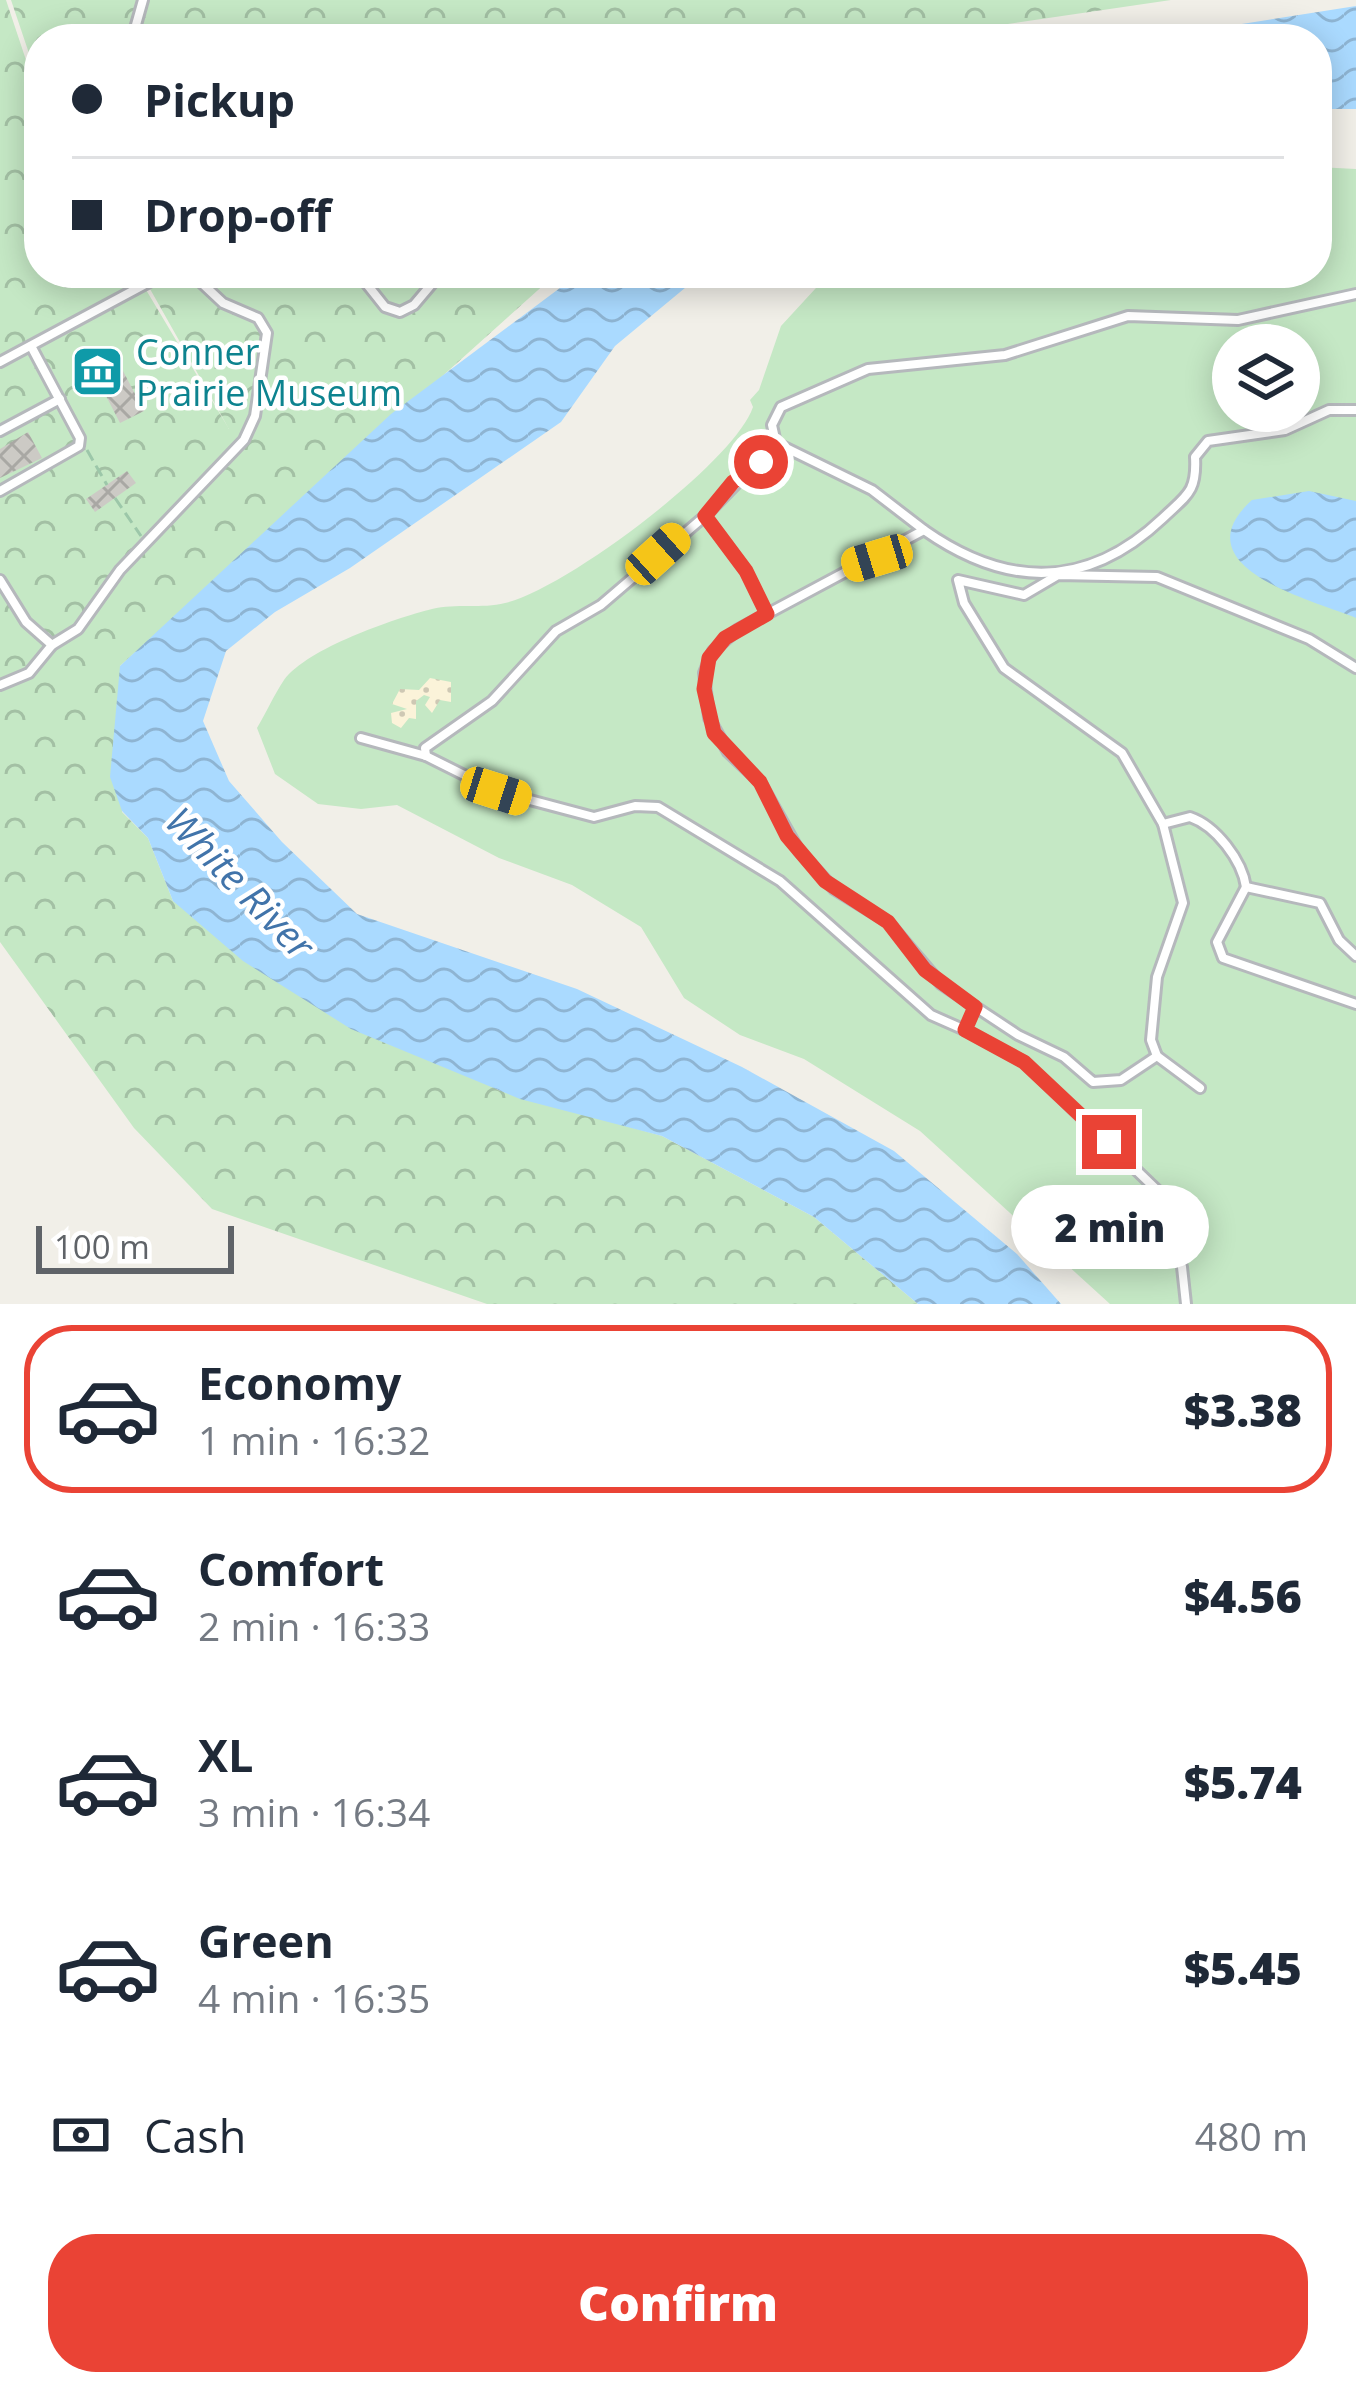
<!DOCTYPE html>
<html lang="en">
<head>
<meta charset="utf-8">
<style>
	body { margin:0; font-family:"Open Sans",sans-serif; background:#f6f6f7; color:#1f2937; height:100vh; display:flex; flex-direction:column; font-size:45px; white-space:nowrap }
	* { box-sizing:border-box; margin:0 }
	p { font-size:39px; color:#747a83 }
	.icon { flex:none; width:66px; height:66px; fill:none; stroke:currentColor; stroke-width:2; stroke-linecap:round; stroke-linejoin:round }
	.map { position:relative; height:1304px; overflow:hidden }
	.side { display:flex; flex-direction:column; background:#fff; flex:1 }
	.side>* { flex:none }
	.top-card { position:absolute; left:24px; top:24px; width:1308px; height:264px; border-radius:48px; box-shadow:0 6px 30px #0003; display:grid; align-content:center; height:264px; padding:0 48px; background:#fff }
	.controls { position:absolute; left:1212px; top:324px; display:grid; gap:24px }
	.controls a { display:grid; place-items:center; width:108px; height:108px; border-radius:50%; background:#fff; box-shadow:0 6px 30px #0003; font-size:60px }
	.scale { position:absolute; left:36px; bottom:30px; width:198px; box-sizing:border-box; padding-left:12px; border:6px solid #5f6368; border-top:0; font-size:33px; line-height:42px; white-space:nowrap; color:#5f6368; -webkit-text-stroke:9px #fff; paint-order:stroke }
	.end { position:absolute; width:54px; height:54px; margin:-27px; border:15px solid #ea4335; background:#fff; box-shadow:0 0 0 6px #fff }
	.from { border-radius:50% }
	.bubble { position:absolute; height:84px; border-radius:42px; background:#fff; box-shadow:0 6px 30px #0003; font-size:39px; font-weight:800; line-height:84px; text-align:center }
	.car { position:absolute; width:36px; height:72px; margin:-36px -18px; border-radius:15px; box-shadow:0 0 9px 3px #0007; background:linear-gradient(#f5c518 24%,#345 0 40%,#f5c518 0 76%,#345 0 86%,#f5c518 0) }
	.top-card b { display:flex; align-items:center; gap:42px; height:114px; font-size:45px }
	.top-card b+b { border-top:3px solid #e0e1e3 }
	.top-card i { width:30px; height:30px; background:#1f2937 }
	ul { padding:21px 0 0; list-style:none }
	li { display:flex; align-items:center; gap:36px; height:168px; margin:0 24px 18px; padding:0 24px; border:6px solid transparent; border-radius:48px }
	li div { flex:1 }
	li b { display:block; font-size:45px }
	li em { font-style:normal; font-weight:800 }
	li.on { border-color:#ea4335 }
	li>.icon { width:108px; height:108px; stroke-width:1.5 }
	.pay { display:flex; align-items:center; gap:30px; height:132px; padding:0 48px; font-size:45px }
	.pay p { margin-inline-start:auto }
	.action { display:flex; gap:24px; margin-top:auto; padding:24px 48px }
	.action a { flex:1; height:138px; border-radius:48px; background:#ea4335; color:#fff; font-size:48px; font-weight:800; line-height:138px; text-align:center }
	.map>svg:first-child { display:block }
	.grass { fill:#c5e8c5; fill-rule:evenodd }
	.forest { fill:url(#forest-crowns) }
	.sand { fill:url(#sand-dots) }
	.water { fill:url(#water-waves) }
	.building { fill:url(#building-cross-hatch) }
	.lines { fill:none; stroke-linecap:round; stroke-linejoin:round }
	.lane-casing { stroke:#b5b8bc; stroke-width:14 }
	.path { stroke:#9cc7a9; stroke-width:3; stroke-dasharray:12 6; stroke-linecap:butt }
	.lane { stroke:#fff; stroke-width:8 }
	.route { stroke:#ea4335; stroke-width:15 }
	.labels { text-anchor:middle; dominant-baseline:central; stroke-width:9; stroke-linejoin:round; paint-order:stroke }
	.culture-label { font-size:36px; fill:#0d838f; stroke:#fff; text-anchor:start }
	.water-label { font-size:39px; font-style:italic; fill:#4174aa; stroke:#fff }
</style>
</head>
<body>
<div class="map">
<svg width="1356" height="1304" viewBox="0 0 1356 1304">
	<defs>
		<pattern id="forest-crowns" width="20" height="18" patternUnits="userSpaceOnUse" patternTransform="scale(3)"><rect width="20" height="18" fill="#c5e8c5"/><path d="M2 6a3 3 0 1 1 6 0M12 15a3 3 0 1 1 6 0" fill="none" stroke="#a3c0a4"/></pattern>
		<pattern id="sand-dots" width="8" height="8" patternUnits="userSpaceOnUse" patternTransform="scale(3)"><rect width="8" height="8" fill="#fbf3d9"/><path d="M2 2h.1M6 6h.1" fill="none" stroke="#cec8b4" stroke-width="1.8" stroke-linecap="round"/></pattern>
		<pattern id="water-waves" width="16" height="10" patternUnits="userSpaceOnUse" patternTransform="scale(3)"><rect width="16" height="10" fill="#aadaff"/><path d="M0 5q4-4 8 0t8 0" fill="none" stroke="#8eb4d2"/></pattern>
		<pattern id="building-cross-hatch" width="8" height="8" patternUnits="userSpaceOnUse" patternTransform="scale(3)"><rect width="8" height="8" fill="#cccac5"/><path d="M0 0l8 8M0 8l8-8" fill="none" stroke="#a9a8a4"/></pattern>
	</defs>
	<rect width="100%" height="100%" fill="#f1efe8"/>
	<path class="grass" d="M1317,167L1356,169V1304H1110L920,1131L804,1059L740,1035L684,998L641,927L572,885L499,858L397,805L361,809L318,804L275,774L257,728C266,713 274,695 284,680C308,648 393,619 432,609C456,603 482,609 505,603C564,590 734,463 753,407L750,400L759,390L781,326L827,276L1317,273ZM1233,345H1299V411H1233Z"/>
	<g class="forest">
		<polygon points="0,0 6,0 39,99 39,273 136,273 229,429 141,273 557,273 120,666 122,812 148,838 173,901 498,1090 662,1136 814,1217 918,1304 487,1304 212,1209 134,1128 0,942"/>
		<polygon points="11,0 1171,0 906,39 39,39 39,83"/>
	</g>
	<polygon class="sand" points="430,678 451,682 451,702 440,700 432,713 425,705 430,697 424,695 416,701 416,719 409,718 401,728 392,723 391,713 407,709 392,704 400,689 419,690"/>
	<g class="water">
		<polygon points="1356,6 1356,109 1317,109 1317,39 1146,39"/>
		<polygon points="580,273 703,273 615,346 561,422 350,568 275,612 226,651 203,721 229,781 282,842 357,914 577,989 742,1067 894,1151 1017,1254 1061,1304 918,1304 814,1217 662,1136 520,1099 351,1029 243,961 173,901 148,838 122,811 110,777 120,666 391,414"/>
		<path d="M1309,491L1356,501V618C1312,600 1178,567 1252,500Z"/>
	</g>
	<g class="building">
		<polygon points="122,369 144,411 120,423 103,390 98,393 94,384"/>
		<polygon points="28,432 42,458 0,478 0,449"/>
		<polygon points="127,471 136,483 95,512 86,499"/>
	</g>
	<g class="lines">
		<defs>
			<g id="lane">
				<polyline points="132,39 143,0"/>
				<polyline points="358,273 385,307 400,312 414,305 441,273"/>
				<polyline points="0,362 166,273"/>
				<polyline points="0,431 60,399"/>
				<polyline points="776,443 872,490 924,530"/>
				<polyline points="0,491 79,446 80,438 31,346"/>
				<polyline points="705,516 776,443 772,425 781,407 868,369 1005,355 1128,316 1238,320 1356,294"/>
				<polyline points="0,580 26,622 52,645"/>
				<polyline points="0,685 29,673 52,645 78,629 120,570 244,440 255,416 267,333 258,318 223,303 191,273"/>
				<polyline points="361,738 426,756 496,791 594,817 635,806 658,807 780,881 931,1015 965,1030"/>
				<polyline points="426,756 425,748 492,701 556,631 601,605 705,516 746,571 767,614"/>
				<polyline points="1163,824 1183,903 1157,977 1151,1040 1157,1056 1200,1088"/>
				<path d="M1246,887C1242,860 1216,826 1190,817L1163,824L1122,753L1004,668L964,603L958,580L1024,595L1058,575L1157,577L1309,639L1356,668"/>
				<polyline points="1246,887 1217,942 1223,958 1356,1004"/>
				<polyline points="1246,887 1320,903 1339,940 1356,956"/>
				<polyline points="975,1007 965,1030 1024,1062 1158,1191 1182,1267 1186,1304"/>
				<path d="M1157,1056L1121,1080L1093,1082L1064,1057L1018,1035L941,984L888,922L834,889L799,851L760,782L728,752L709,718L704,673L713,651L737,630L924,530C1008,589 1088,589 1163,518C1187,495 1197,492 1195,457L1208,441L1285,430L1329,410H1356"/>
			</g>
		</defs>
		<use href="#lane" class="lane-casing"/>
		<g class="path">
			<polyline points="87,450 107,485"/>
			<polyline points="115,498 141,536"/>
		</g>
		<use href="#lane" class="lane"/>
	</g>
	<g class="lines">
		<polyline class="route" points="761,462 733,482 705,516 746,571 767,614 725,638 709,658 704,689 714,733 760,782 787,836 825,881 888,922 925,970 975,1007 965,1030 1024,1062 1109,1142"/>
	</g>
	<defs>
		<symbol id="museum-square" viewBox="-11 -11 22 22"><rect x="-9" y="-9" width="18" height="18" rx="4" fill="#0f9aa8" stroke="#fff"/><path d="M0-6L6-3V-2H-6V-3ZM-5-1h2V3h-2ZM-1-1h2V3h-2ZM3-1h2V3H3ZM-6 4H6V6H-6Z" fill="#fff"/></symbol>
	</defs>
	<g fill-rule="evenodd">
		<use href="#museum-square" x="68" y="342" width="59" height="59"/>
	</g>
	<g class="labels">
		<g class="culture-label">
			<text x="136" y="351">Conner<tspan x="136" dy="41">Prairie Museum</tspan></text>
		</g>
		<g class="water-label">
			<text transform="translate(241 882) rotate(46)">White River</text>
		</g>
	</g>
</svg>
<div class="controls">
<a><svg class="icon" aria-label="layers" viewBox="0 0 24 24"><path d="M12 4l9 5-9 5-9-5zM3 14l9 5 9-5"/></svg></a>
</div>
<div class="scale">100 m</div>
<i class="end from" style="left:761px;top:462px"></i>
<i class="end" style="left:1109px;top:1142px"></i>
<div class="bubble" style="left:1011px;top:1185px;width:198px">2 min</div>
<i class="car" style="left:658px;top:554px;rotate:48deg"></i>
<i class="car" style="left:877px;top:558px;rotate:253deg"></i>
<i class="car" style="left:496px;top:791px;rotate:108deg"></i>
<div class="top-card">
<b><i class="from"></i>Pickup</b>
<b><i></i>Drop-off</b>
</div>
</div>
<section class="side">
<ul>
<li class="on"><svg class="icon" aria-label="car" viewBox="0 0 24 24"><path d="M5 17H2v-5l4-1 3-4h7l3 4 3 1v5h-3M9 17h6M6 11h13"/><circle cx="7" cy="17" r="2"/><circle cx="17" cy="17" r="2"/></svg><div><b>Economy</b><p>1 min · 16:32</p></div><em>$3.38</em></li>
<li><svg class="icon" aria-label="car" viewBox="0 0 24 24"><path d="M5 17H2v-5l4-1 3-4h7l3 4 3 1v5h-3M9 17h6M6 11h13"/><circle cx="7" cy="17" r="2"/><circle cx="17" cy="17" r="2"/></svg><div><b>Comfort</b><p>2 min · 16:33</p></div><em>$4.56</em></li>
<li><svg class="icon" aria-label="car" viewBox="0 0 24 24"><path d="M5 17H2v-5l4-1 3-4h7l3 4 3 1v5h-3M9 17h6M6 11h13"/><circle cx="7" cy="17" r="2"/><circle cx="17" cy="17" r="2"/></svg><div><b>XL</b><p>3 min · 16:34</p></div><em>$5.74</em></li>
<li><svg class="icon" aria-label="car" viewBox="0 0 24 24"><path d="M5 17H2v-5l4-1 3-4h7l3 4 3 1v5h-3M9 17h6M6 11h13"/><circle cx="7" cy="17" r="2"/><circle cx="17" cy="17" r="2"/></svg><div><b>Green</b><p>4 min · 16:35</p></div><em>$5.45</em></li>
</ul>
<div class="pay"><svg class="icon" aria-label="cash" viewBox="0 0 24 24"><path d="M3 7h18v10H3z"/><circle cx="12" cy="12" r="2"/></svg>Cash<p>480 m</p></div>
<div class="action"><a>Confirm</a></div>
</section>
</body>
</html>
